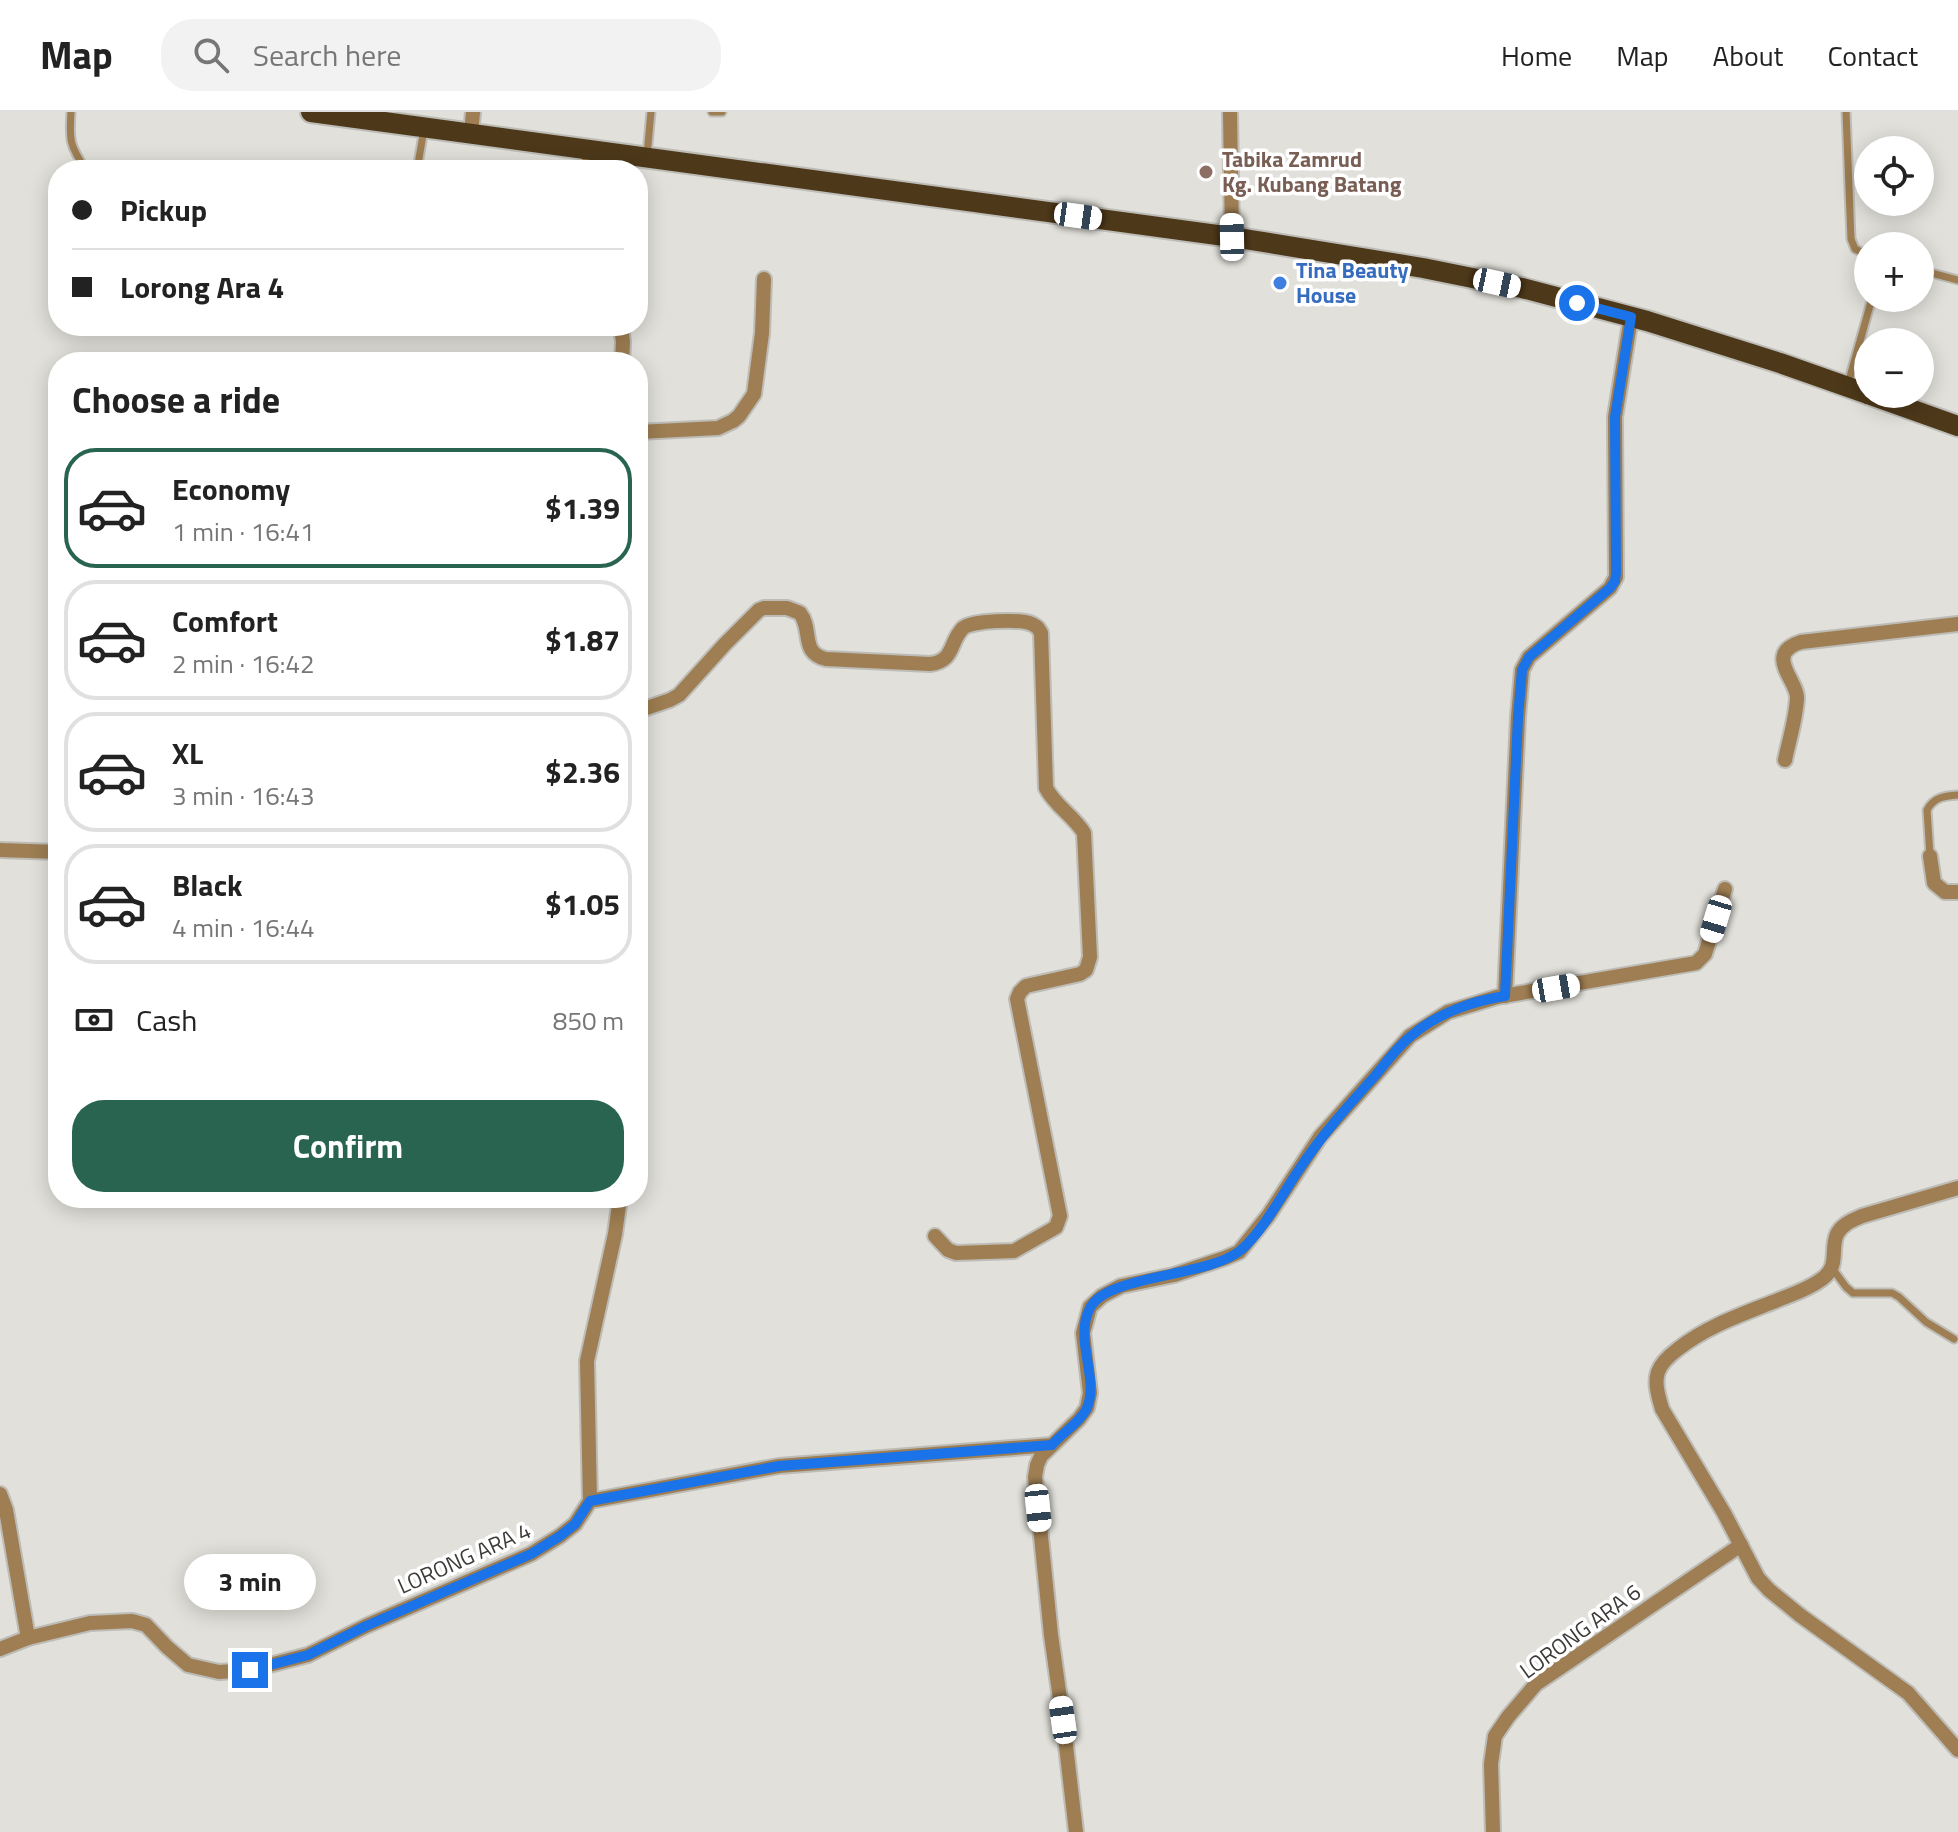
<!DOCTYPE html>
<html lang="en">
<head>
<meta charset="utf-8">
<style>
	body { margin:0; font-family:"Titillium Web",sans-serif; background:#f2f2f2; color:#222; height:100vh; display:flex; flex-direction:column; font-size:30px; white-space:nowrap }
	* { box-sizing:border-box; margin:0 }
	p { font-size:26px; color:#767676 }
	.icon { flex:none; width:44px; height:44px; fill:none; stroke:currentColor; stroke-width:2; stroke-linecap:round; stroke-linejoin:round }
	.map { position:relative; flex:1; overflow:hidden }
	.details { position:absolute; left:48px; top:240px; width:600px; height:856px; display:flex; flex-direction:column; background:#fff; border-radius:32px; box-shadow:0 4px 20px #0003 }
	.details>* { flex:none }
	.hud { position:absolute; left:48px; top:48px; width:600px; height:176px; border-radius:32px; box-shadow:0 4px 20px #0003; display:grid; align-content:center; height:176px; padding:0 24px; background:#fff }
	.tools { position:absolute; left:1854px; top:24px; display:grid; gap:16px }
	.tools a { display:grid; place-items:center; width:80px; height:80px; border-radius:50%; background:#fff; box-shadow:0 4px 20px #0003; font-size:40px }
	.end { position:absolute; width:36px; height:36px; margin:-18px; border:10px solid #1a73e8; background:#fff; box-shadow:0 0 0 4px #fff }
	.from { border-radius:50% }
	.bubble { position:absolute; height:56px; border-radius:28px; background:#fff; box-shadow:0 4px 20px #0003; font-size:26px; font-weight:700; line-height:56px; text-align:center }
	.car { position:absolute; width:24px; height:48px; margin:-24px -12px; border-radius:10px; box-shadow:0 0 6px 2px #0007; background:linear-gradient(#fff 24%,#345 0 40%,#fff 0 76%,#345 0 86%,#fff 0) }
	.hud b { display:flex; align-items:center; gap:28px; height:76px; font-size:30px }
	.hud b+b { border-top:2px solid #e0e0e0 }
	.hud i { width:20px; height:20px; background:#222 }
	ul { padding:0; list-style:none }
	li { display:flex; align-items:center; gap:24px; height:120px; margin:0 16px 12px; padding:0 8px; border:4px solid #e0e0e0; border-radius:32px }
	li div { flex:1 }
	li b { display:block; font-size:30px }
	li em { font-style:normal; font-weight:700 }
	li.on { border-color:#28644f }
	li>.icon { width:72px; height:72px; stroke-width:1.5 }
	h2 { padding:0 24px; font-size:36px; line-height:96px }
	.pay { display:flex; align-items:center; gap:20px; height:88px; padding:0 24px; font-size:30px }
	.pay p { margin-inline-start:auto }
	.action { display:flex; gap:16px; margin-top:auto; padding:16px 24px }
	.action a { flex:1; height:92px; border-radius:32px; background:#28644f; color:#fff; font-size:32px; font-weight:700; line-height:92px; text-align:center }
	header { display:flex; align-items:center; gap:48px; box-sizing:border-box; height:112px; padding:0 40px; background:#fff; border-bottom:2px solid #e0e0e0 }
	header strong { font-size:38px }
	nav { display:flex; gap:44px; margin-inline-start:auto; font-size:28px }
	.search { width:560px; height:72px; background:#f2f2f2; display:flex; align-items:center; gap:20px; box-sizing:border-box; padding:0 28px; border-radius:32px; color:#767676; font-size:30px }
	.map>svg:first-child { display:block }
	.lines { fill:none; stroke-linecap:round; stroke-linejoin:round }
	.service-casing { stroke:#bdbcb7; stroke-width:11 }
	.minor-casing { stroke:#bdbcb7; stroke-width:18 }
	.primary-casing { stroke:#bdbcb7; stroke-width:24 }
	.service { stroke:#9e7e52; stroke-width:7 }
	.minor { stroke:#9e7e52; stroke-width:14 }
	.primary { stroke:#4d3819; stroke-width:20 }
	.route { stroke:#1a73e8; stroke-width:10 }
	.education-dot { fill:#8d6e63; stroke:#fff; stroke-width:3 }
	.shop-dot { fill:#3f7fe0; stroke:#fff; stroke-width:3 }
	.labels { text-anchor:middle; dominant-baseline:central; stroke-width:7; stroke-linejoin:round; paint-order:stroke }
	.education-label { font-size:22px; font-weight:bold; fill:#785e54; stroke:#fff; text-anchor:start }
	.shop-label { font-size:22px; font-weight:bold; fill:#366cbe; stroke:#fff; text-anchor:start }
	.street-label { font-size:22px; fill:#3c3b39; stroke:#fff }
</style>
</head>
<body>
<header>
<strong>Map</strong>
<div class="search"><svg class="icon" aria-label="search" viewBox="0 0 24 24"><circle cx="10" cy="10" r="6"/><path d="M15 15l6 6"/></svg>Search here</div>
<nav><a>Home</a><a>Map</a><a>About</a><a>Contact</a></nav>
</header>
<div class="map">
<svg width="1958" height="1720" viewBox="0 0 1958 1720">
	<rect width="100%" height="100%" fill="#e1e0da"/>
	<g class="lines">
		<defs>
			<g id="service">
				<path d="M71,0C69,29 70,34 86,58"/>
				<polyline points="712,0 722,0"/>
				<polyline points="1846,0 1851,127 1855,137 1868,143"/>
				<polyline points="647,43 651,0"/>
				<polyline points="417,58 424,17"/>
				<polyline points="1920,158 1958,168"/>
				<polyline points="1848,272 1872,186"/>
				<path d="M1930,744L1927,698C1934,685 1944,684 1958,683"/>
				<polyline points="1832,1156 1846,1175 1853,1181 1892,1181 1899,1185 1926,1210 1954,1227"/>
			</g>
			<g id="minor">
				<polyline points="1230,0 1232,125"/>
				<polyline points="471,21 473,0"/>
				<polyline points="589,37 589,58"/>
				<polyline points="621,214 623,230 622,250"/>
				<polyline points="638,320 718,316 733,309 739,304 754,282 762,221 764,167"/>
				<path d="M638,599L670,588L679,583L725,532L759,498L764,496H787L800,501C813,518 800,541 826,547L930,552C955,549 949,530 963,516C972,508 1021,507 1032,512C1038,515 1038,516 1041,521L1046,676C1055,694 1074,704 1084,721L1090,845L1086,858L1080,862L1026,874L1020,880L1017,887L1060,1104L1056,1115L1051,1118L1014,1139L956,1141L948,1138L935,1124"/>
				<path d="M1785,648C1789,628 1796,607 1797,586C1798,569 1763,542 1801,530L1958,512"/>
				<polyline points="0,738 58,740"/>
				<polyline points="1930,744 1934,771 1945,780 1958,780"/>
				<polyline points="1505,884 1518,605 1522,558 1529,545 1610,476 1616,465 1615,305 1631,205"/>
				<path d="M1958,1076L1862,1104C1853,1108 1842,1112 1837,1122C1830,1138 1840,1154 1822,1167C1809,1177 1793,1182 1778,1188C1743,1202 1707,1214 1678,1237C1670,1243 1661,1251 1658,1260C1654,1272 1659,1286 1662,1297L1724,1401L1758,1466L1769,1478L1801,1504L1908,1581L1958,1638"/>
				<polyline points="0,1382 6,1398 28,1526"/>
				<polyline points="590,1389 587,1249 615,1122 620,1086"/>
				<polyline points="0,1537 28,1526 90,1511 132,1509 146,1513 167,1535 188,1553 219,1560 250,1558 308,1543 366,1514 531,1442 560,1424 575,1412 590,1389 779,1354 1052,1333"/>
				<polyline points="1076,1720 1063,1608 1051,1523 1035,1365 1037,1353 1041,1344 1079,1307 1087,1296 1090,1281 1083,1221 1090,1195 1102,1184 1121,1174 1174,1163 1225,1146 1239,1140 1268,1104 1320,1025 1410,924 1448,900 1497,885 1696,851 1705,842 1725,777"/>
				<polyline points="1493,1720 1491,1652 1495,1624 1508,1605 1536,1572 1741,1433"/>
			</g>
			<g id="primary">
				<polyline points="311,0 1232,125 1423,156 1522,176 1647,209 1780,251 1868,282"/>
				<polyline points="1868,282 1958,314"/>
			</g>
		</defs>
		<use href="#service" class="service-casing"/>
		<use href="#minor" class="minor-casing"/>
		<use href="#primary" class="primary-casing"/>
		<use href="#service" class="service"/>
		<use href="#minor" class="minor"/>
		<use href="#primary" class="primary"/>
	</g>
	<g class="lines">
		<path class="route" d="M250,1558L308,1543L366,1514L531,1442L560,1424L575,1412L590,1389L779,1354L1052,1333C1062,1321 1078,1312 1086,1298C1101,1268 1073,1228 1090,1196C1107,1162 1207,1166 1241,1138C1262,1120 1282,1083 1298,1059C1321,1024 1346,996 1374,965C1386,951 1397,935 1411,924C1436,902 1472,889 1505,884L1518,605L1522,558L1529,545L1610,476L1615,469L1616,461L1615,305L1631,205L1577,191"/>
	</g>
	<circle class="education-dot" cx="1206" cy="60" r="8"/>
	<circle class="shop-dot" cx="1280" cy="171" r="8"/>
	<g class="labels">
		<g class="education-label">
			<text x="1222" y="47">Tabika Zamrud<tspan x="1222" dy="25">Kg. Kubang Batang</tspan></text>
		</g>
		<g class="shop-label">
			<text x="1296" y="158">Tina Beauty<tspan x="1296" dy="25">House</tspan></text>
		</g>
		<g class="street-label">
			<text transform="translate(464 1446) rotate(-24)">LORONG ARA 4</text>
			<text transform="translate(1580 1519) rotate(-36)">LORONG ARA 6</text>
		</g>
	</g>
</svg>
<div class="tools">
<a><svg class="icon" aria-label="locate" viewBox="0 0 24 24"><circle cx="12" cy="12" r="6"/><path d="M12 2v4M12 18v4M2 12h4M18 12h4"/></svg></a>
<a>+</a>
<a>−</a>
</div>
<i class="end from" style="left:1577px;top:191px"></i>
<i class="end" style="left:250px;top:1558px"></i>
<div class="bubble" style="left:184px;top:1442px;width:132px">3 min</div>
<i class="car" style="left:1078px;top:104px;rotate:98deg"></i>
<i class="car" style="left:1232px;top:125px;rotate:359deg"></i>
<i class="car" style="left:1497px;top:171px;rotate:102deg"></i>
<i class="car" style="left:1716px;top:807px;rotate:197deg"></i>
<i class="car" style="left:1556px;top:876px;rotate:80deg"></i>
<i class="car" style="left:1038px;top:1396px;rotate:174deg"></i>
<i class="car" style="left:1063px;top:1608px;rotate:352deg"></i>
<div class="hud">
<b><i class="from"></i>Pickup</b>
<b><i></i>Lorong Ara 4</b>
</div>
<section class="details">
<h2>Choose a ride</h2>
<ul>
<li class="on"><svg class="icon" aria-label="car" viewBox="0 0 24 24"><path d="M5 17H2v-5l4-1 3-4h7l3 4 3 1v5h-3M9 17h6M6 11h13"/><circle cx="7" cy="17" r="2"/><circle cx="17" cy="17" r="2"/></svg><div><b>Economy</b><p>1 min · 16:41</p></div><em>$1.39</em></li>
<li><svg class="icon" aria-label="car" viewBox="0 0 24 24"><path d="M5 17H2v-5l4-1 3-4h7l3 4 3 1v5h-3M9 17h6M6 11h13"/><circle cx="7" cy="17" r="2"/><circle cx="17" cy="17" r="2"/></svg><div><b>Comfort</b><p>2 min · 16:42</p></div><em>$1.87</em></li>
<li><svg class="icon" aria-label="car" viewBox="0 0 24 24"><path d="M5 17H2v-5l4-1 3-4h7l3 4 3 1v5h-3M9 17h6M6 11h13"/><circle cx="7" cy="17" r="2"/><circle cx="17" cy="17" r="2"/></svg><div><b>XL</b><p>3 min · 16:43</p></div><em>$2.36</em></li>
<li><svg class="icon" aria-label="car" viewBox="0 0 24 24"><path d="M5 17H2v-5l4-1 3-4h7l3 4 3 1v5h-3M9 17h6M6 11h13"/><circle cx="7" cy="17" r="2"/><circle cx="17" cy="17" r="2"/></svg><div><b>Black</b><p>4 min · 16:44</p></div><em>$1.05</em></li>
</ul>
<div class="pay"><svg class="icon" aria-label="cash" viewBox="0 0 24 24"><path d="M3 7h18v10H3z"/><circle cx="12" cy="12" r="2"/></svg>Cash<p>850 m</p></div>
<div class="action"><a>Confirm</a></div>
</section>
</div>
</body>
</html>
